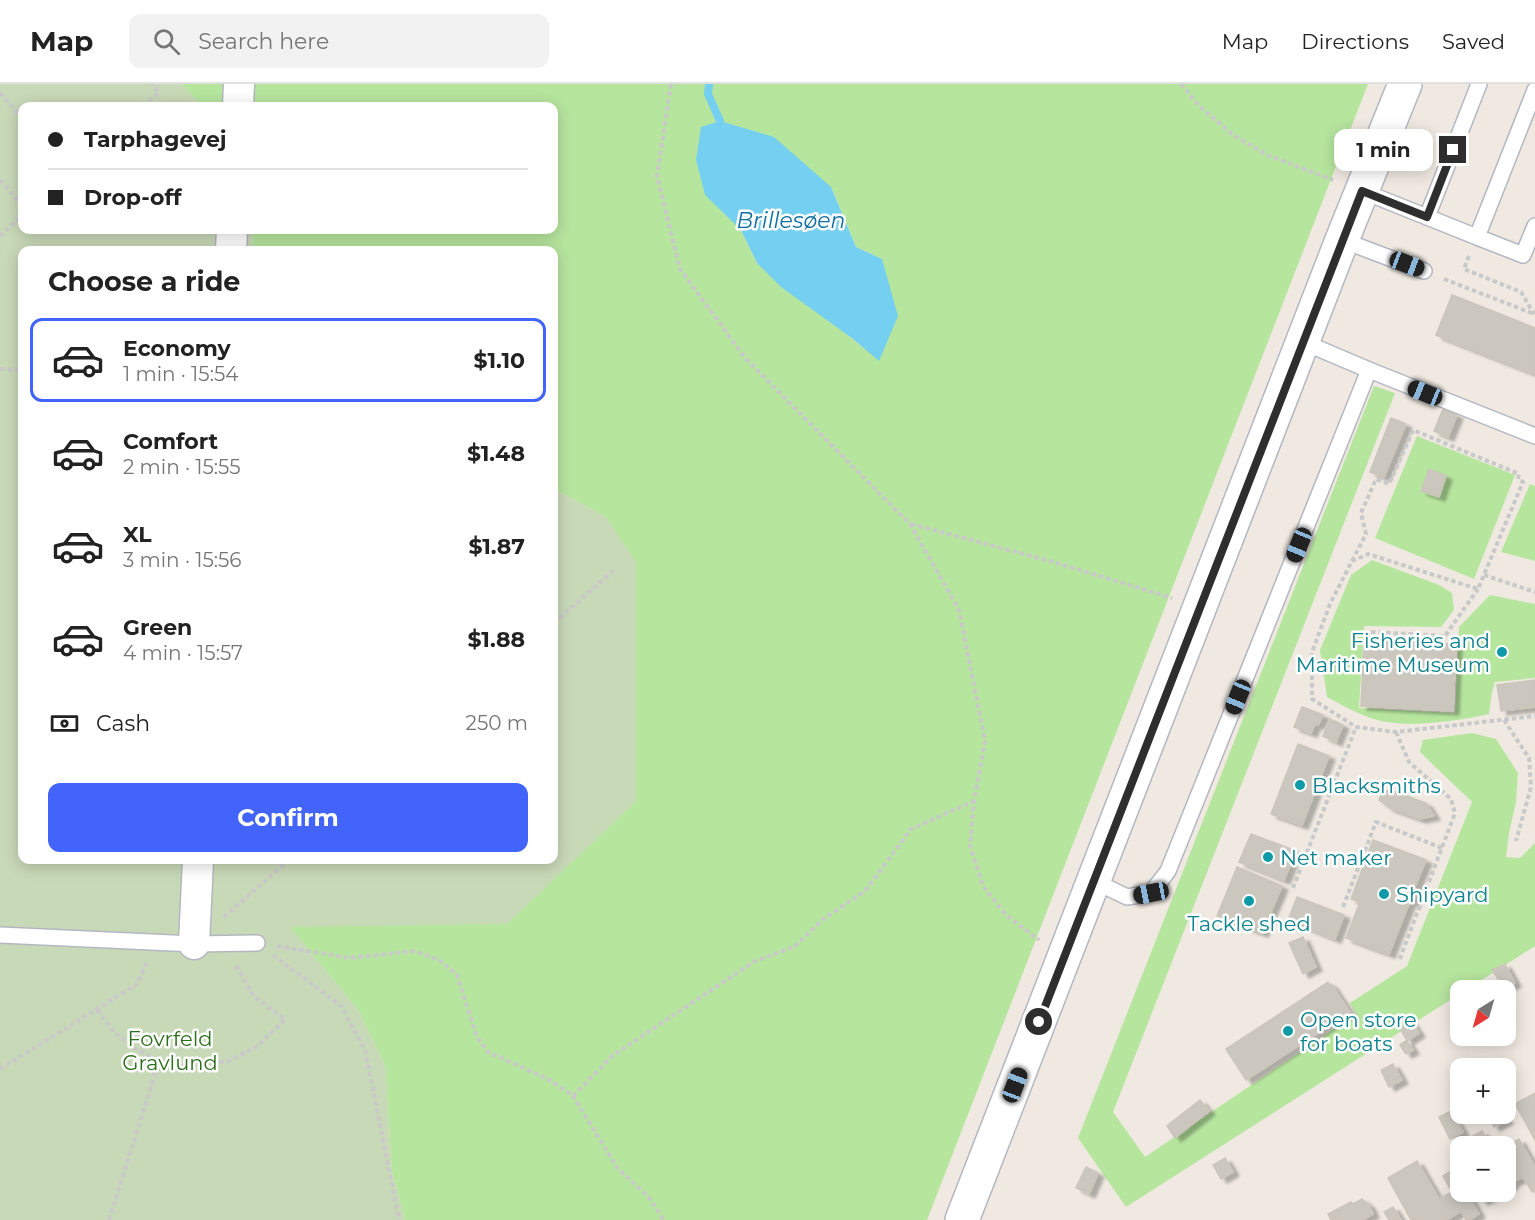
<!DOCTYPE html>
<html lang="en">
<head>
<meta charset="utf-8">
<style>
	body { margin:0; font-family:Montserrat,sans-serif; background:#f2f2f2; color:#222; height:100vh; display:flex; flex-direction:column; font-size:22px; white-space:nowrap }
	* { box-sizing:border-box; margin:0 }
	p { font-size:20px; color:#767676 }
	.icon { flex:none; width:33px; height:33px; fill:none; stroke:currentColor; stroke-width:2; stroke-linecap:round; stroke-linejoin:round }
	.map { position:relative; flex:1; overflow:hidden }
	.side { position:absolute; left:18px; top:162px; width:540px; height:618px; display:flex; flex-direction:column; background:#fff; border-radius:12px; box-shadow:0 3px 15px #0003 }
	.side>* { flex:none }
	.top-card { position:absolute; left:18px; top:18px; width:540px; height:132px; border-radius:12px; box-shadow:0 3px 15px #0003; display:grid; align-content:center; height:132px; padding:0 30px; background:#fff }
	.needle { width:39px; rotate:217deg }
	.fabs { position:absolute; left:1450px; top:896px; display:grid; gap:12px }
	.fabs a { display:grid; place-items:center; width:66px; height:66px; border-radius:12px; background:#fff; box-shadow:0 3px 15px #0003; font-size:30px }
	.end { position:absolute; width:27px; height:27px; margin:-14px; border:8px solid #2e2e2e; background:#fff; box-shadow:0 0 0 3px #fff }
	.from { border-radius:50% }
	.bubble { position:absolute; height:42px; border-radius:12px; background:#fff; box-shadow:0 3px 15px #0003; font-size:20px; font-weight:700; line-height:42px; text-align:center }
	.car { position:absolute; width:18px; height:36px; margin:-18px -9px; border-radius:8px; box-shadow:0 0 4px 2px #0007; background:linear-gradient(#222 24%,#8ab4d8 0 40%,#222 0 76%,#8ab4d8 0 86%,#222 0) }
	.top-card b { display:flex; align-items:center; gap:21px; height:57px; font-size:22px }
	.top-card b+b { border-top:2px solid #e0e0e0 }
	.top-card i { width:15px; height:15px; background:#222 }
	ul { padding:0; list-style:none }
	li { display:flex; align-items:center; gap:18px; height:84px; margin:0 12px 9px; padding:0 18px; border:3px solid transparent; border-radius:12px }
	li div { flex:1 }
	li b { display:block; font-size:22px }
	li em { font-style:normal; font-weight:700 }
	li.current { border-color:#4264fb }
	li>.icon { width:54px; height:54px; stroke-width:1.5 }
	h2 { padding:0 30px; font-size:27px; line-height:72px }
	.pay { display:flex; align-items:center; gap:15px; height:66px; padding:0 30px; font-size:22px }
	.pay p { margin-inline-start:auto }
	.action { display:flex; gap:12px; margin-top:auto; padding:12px 30px }
	.action a { flex:1; height:69px; border-radius:12px; background:#4264fb; color:#fff; font-size:24px; font-weight:700; line-height:69px; text-align:center }
	header { display:flex; align-items:center; gap:36px; box-sizing:border-box; height:84px; padding:0 30px; background:#fff; border-bottom:2px solid #e0e0e0 }
	header strong { font-size:28px }
	nav { display:flex; gap:33px; margin-inline-start:auto; font-size:21px }
	.search { width:420px; height:54px; background:#f2f2f2; display:flex; align-items:center; gap:15px; box-sizing:border-box; padding:0 21px; border-radius:12px; color:#767676; font-size:22px }
	.map>svg:first-child { display:block }
	.green { fill:#b6e59e; fill-rule:evenodd }
	.cemetery { fill:#c8d9b8 }
	.water { fill:#75cff0 }
	.lines { fill:none; stroke-linecap:round; stroke-linejoin:round }
	.stream { stroke:#75cff0; stroke-width:8 }
	.building { fill:#cbc7bf; stroke:#cbc5ba; stroke-width:1.5; filter:url(#shadow) }
	.service-casing { stroke:#b4b7c1; stroke-width:18 }
	.minor-casing { stroke:#b4b7c1; stroke-width:33 }
	.secondary-casing { stroke:#b4b7c1; stroke-width:36 }
	.path { stroke:#c9c9c9; stroke-width:4; stroke-dasharray:4.5 3; stroke-linecap:butt }
	.service { stroke:#fff; stroke-width:15 }
	.minor { stroke:#fff; stroke-width:30 }
	.secondary { stroke:#fff; stroke-width:33 }
	.route { stroke:#2e2e2e; stroke-width:8 }
	.culture-dot { fill:#0f9aa8; stroke:#fff; stroke-width:2 }
	.labels { text-anchor:middle; dominant-baseline:central; stroke-width:5; stroke-linejoin:round; paint-order:stroke }
	.culture-label { font-size:21px; fill:#0d838f; stroke:#fff; text-anchor:start }
	.park-label { font-size:21px; fill:#2c6e1b; stroke:#fff }
	.water-label { font-size:22px; font-style:italic; fill:#0d6fa3; stroke:#fff }
</style>
</head>
<body>
<header>
<strong>Map</strong>
<div class="search"><svg class="icon" aria-label="search" viewBox="0 0 24 24"><circle cx="10" cy="10" r="6"/><path d="M15 15l6 6"/></svg>Search here</div>
<nav><a>Map</a><a>Directions</a><a>Saved</a></nav>
</header>
<div class="map">
<svg width="1535" height="1136" viewBox="0 0 1535 1136">
	<defs>
		<filter id="shadow"><feDropShadow dx="6" dy="4" stdDeviation="1.5" flood-color="#0004"/></filter>
	</defs>
	<rect width="100%" height="100%" fill="#efe9e1"/>
	<g class="green">
		<path d="M181,0H1368L927,1136H405L392,1088L385,981L358,926L289,842L507,839L636,717L606,433L554,405V166H252L253,146H554V22H202ZM831,103L856,163L882,175L879,276L757,179L741,146Z"/>
		<polygon points="1374,302 1395,309 1113,1028 1145,1073 1356,930 1350,919 1407,882 1472,718 1420,668 1423,656 1472,649 1496,655 1518,689 1516,718 1509,749 1506,773 1520,774 1535,759 1535,862 1466,906 1461,906 1461,909 1126,1123 1078,1054"/>
		<polygon points="1417,352 1515,391 1474,495 1375,454"/>
		<polygon points="1530,400 1535,402 1535,477 1501,468"/>
		<path d="M1372,476L1439,501L1452,509L1454,526L1441,543L1364,542L1359,624L1455,629L1459,543L1490,511L1535,520V594L1495,598L1492,608L1489,630C1460,637 1403,645 1374,635C1358,630 1342,621 1327,613L1320,566L1351,491Z"/>
	</g>
	<polygon class="cemetery" points="0,0 181,0 202,22 22,22 22,146 253,146 252,166 22,166 22,776 554,776 554,405 606,433 636,478 636,717 507,840 290,843 358,926 385,981 392,1088 405,1136 0,1136"/>
	<polygon class="water" points="720,37 774,53 831,103 856,163 882,175 898,232 879,277 853,255 781,203 757,179 741,146 705,111 696,76 701,43"/>
	<g class="lines">
		<polyline class="stream" points="709,0 708,10 720,37"/>
	</g>
	<g class="building">
		<polygon points="1452,211 1535,244 1535,290 1436,251"/>
		<polygon points="1443,325 1457,331 1448,353 1434,347"/>
		<polygon points="1391,334 1406,340 1384,393 1370,388"/>
		<polygon points="1429,385 1446,392 1439,413 1421,407"/>
		<polygon points="1364,556 1456,560 1453,627 1361,622"/>
		<polygon points="1535,596 1535,623 1501,627 1497,601"/>
		<polygon points="1302,623 1323,631 1318,641 1315,640 1311,649 1294,643"/>
		<polygon points="1330,635 1343,641 1336,658 1323,652"/>
		<polygon points="1298,660 1329,672 1302,741 1271,730"/>
		<polygon points="1390,706 1426,719 1434,732 1420,735 1390,724 1379,716 1382,708"/>
		<polygon points="1251,750 1296,767 1284,796 1239,778"/>
		<polygon points="1373,756 1426,776 1414,805 1417,806 1413,819 1410,817 1389,870 1346,854 1360,818 1351,815"/>
		<polygon points="1237,783 1282,802 1262,849 1217,832"/>
		<polygon points="1297,813 1344,831 1335,855 1288,836"/>
		<polygon points="1303,853 1316,883 1303,890 1289,859"/>
		<polygon points="1505,880 1515,899 1508,903 1503,893 1498,895 1492,886"/>
		<polygon points="1328,898 1330,902 1331,900 1350,928 1246,996 1226,965"/>
		<polygon points="1411,937 1419,949 1407,957 1413,966 1406,970 1400,961 1407,956 1400,945"/>
		<polygon points="1393,980 1402,996 1389,1003 1381,986"/>
		<polygon points="1535,1009 1535,1056 1515,1020"/>
		<polygon points="1200,1016 1209,1027 1175,1054 1167,1042"/>
		<polygon points="1451,1027 1463,1048 1450,1055 1439,1033"/>
		<polygon points="1486,1029 1503,1029 1507,1036 1494,1043"/>
		<polygon points="1482,1047 1491,1062 1461,1062 1461,1079 1452,1063"/>
		<polygon points="1519,1055 1535,1083 1535,1106 1532,1108 1523,1093 1511,1099 1512,1101 1506,1104 1506,1085 1517,1079 1507,1062"/>
		<polygon points="1225,1074 1233,1088 1221,1095 1213,1081"/>
		<polygon points="1417,1077 1439,1115 1452,1108 1443,1092 1454,1085 1461,1097 1461,1107 1466,1107 1479,1130 1469,1136 1466,1136 1461,1127 1446,1136 1411,1136 1388,1094"/>
		<polygon points="1086,1083 1098,1089 1089,1110 1076,1104"/>
		<polygon points="1476,1107 1501,1107 1482,1117"/>
		<polygon points="1362,1115 1369,1121 1373,1130 1362,1136 1331,1136 1328,1130 1351,1118 1353,1120"/>
		<polygon points="1393,1123 1401,1136 1389,1136 1384,1128"/>
	</g>
	<g class="lines">
		<defs>
			<g id="service">
				<polyline points="1362,107 1477,153 1535,6"/>
				<polyline points="1427,133 1479,0"/>
				<polyline points="1477,153 1523,171 1535,142"/>
				<polyline points="1342,156 1424,187"/>
				<polyline points="1303,258 1369,286 1535,352"/>
				<polyline points="1094,797 1127,813 1151,809 1168,787 1369,286"/>
				<polyline points="0,851 194,860 257,859"/>
			</g>
			<g id="minor">
				<polyline points="238,22 239,0"/>
				<polyline points="231,166 232,146"/>
				<polyline points="194,860 198,776"/>
			</g>
			<polyline id="secondary" points="962,1136 1342,156 1405,0"/>
		</defs>
		<use href="#service" class="service-casing"/>
		<use href="#minor" class="minor-casing"/>
		<use href="#secondary" class="secondary-casing"/>
		<g class="path">
			<polyline points="671,0 657,92 680,185 746,275 910,440 959,526 985,657 974,717 970,762 983,802 1006,831 1039,856"/>
			<polyline points="1181,0 1199,22 1232,50 1265,70 1333,96"/>
			<polyline points="0,9 22,34"/>
			<polyline points="143,22 159,8 152,0"/>
			<polyline points="0,96 22,121"/>
			<polyline points="0,152 22,131"/>
			<polyline points="1469,172 1464,185 1521,208 1534,230"/>
			<polyline points="1444,195 1534,230"/>
			<polyline points="0,285 22,286"/>
			<polyline points="911,440 1050,477 1172,514"/>
			<polyline points="1352,477 1366,450 1361,429 1376,395 1389,400 1413,346 1519,390 1518,395 1523,398 1478,505 1368,470 1352,477 1330,520 1312,568 1312,615 1356,643 1396,648 1535,632"/>
			<polyline points="1484,491 1535,508"/>
			<polyline points="554,539 614,486"/>
			<polyline points="1371,548 1445,552 1478,505"/>
			<polyline points="1504,636 1529,674 1531,703 1516,757"/>
			<polyline points="1396,648 1409,678 1451,715 1455,729 1399,877"/>
			<polyline points="1293,804 1356,643"/>
			<polyline points="1343,823 1376,738 1442,764"/>
			<polyline points="224,833 289,776"/>
			<polyline points="277,862 350,874 415,867 441,877 457,891 477,953 488,968 548,995 573,1012 618,1085 648,1112 664,1136"/>
			<polyline points="273,871 341,922 365,966 399,1136"/>
			<polyline points="97,926 114,948 134,964 159,977 189,982 229,977 258,962 285,935 254,913 236,881"/>
			<polyline points="0,985 137,900 147,878"/>
			<polyline points="573,1012 612,972 755,877 794,863 822,836 865,807 911,745 974,717"/>
			<polyline points="109,1136 159,977"/>
		</g>
		<use href="#service" class="service"/>
		<use href="#minor" class="minor"/>
		<use href="#secondary" class="secondary"/>
	</g>
	<g class="lines">
		<polyline class="route" points="1039,938 1362,107 1427,133 1453,66"/>
	</g>
	<g class="culture-dot">
		<circle cx="1502" cy="568" r="6"/>
		<circle cx="1300" cy="701" r="6"/>
		<circle cx="1268" cy="773" r="6"/>
		<circle cx="1384" cy="810" r="6"/>
		<circle cx="1249" cy="817" r="6"/>
		<circle cx="1288" cy="947" r="6"/>
	</g>
	<g class="labels">
		<g class="culture-label">
			<text x="1490" y="556" text-anchor="end">Fisheries and<tspan x="1490" dy="24">Maritime Museum</tspan></text>
			<text x="1312" y="701">Blacksmiths</text>
			<text x="1280" y="773">Net maker</text>
			<text x="1396" y="810">Shipyard</text>
			<text x="1249" y="839" text-anchor="middle">Tackle shed</text>
			<text x="1300" y="935">Open store<tspan x="1300" dy="24">for boats</tspan></text>
		</g>
		<g class="park-label">
			<text x="170" y="954">Fovrfeld<tspan x="170" dy="24">Gravlund</tspan></text>
		</g>
		<g class="water-label">
			<text x="791" y="136">Brillesøen</text>
		</g>
	</g>
</svg>
<div class="fabs">
<a><svg class="needle" viewBox="-14 -14 28 28"><path d="M0-13l5 13h-10z" fill="#e53935"/><path d="M0 13l5-13h-10z" fill="#767676"/></svg></a>
<a>+</a>
<a>−</a>
</div>
<i class="end from" style="left:1039px;top:938px"></i>
<i class="end" style="left:1453px;top:66px"></i>
<div class="bubble" style="left:1334px;top:45px;width:99px">1 min</div>
<i class="car" style="left:1407px;top:180px;rotate:111deg"></i>
<i class="car" style="left:1425px;top:309px;rotate:292deg"></i>
<i class="car" style="left:1299px;top:461px;rotate:202deg"></i>
<i class="car" style="left:1238px;top:613px;rotate:202deg"></i>
<i class="car" style="left:1151px;top:809px;rotate:259deg"></i>
<i class="car" style="left:1015px;top:1001px;rotate:21deg"></i>
<div class="top-card">
<b><i class="from"></i>Tarphagevej</b>
<b><i></i>Drop-off</b>
</div>
<section class="side">
<h2>Choose a ride</h2>
<ul>
<li class="current"><svg class="icon" aria-label="car" viewBox="0 0 24 24"><path d="M5 17H2v-5l4-1 3-4h7l3 4 3 1v5h-3M9 17h6M6 11h13"/><circle cx="7" cy="17" r="2"/><circle cx="17" cy="17" r="2"/></svg><div><b>Economy</b><p>1 min · 15:54</p></div><em>$1.10</em></li>
<li><svg class="icon" aria-label="car" viewBox="0 0 24 24"><path d="M5 17H2v-5l4-1 3-4h7l3 4 3 1v5h-3M9 17h6M6 11h13"/><circle cx="7" cy="17" r="2"/><circle cx="17" cy="17" r="2"/></svg><div><b>Comfort</b><p>2 min · 15:55</p></div><em>$1.48</em></li>
<li><svg class="icon" aria-label="car" viewBox="0 0 24 24"><path d="M5 17H2v-5l4-1 3-4h7l3 4 3 1v5h-3M9 17h6M6 11h13"/><circle cx="7" cy="17" r="2"/><circle cx="17" cy="17" r="2"/></svg><div><b>XL</b><p>3 min · 15:56</p></div><em>$1.87</em></li>
<li><svg class="icon" aria-label="car" viewBox="0 0 24 24"><path d="M5 17H2v-5l4-1 3-4h7l3 4 3 1v5h-3M9 17h6M6 11h13"/><circle cx="7" cy="17" r="2"/><circle cx="17" cy="17" r="2"/></svg><div><b>Green</b><p>4 min · 15:57</p></div><em>$1.88</em></li>
</ul>
<div class="pay"><svg class="icon" aria-label="cash" viewBox="0 0 24 24"><path d="M3 7h18v10H3z"/><circle cx="12" cy="12" r="2"/></svg>Cash<p>250 m</p></div>
<div class="action"><a>Confirm</a></div>
</section>
</div>
</body>
</html>
